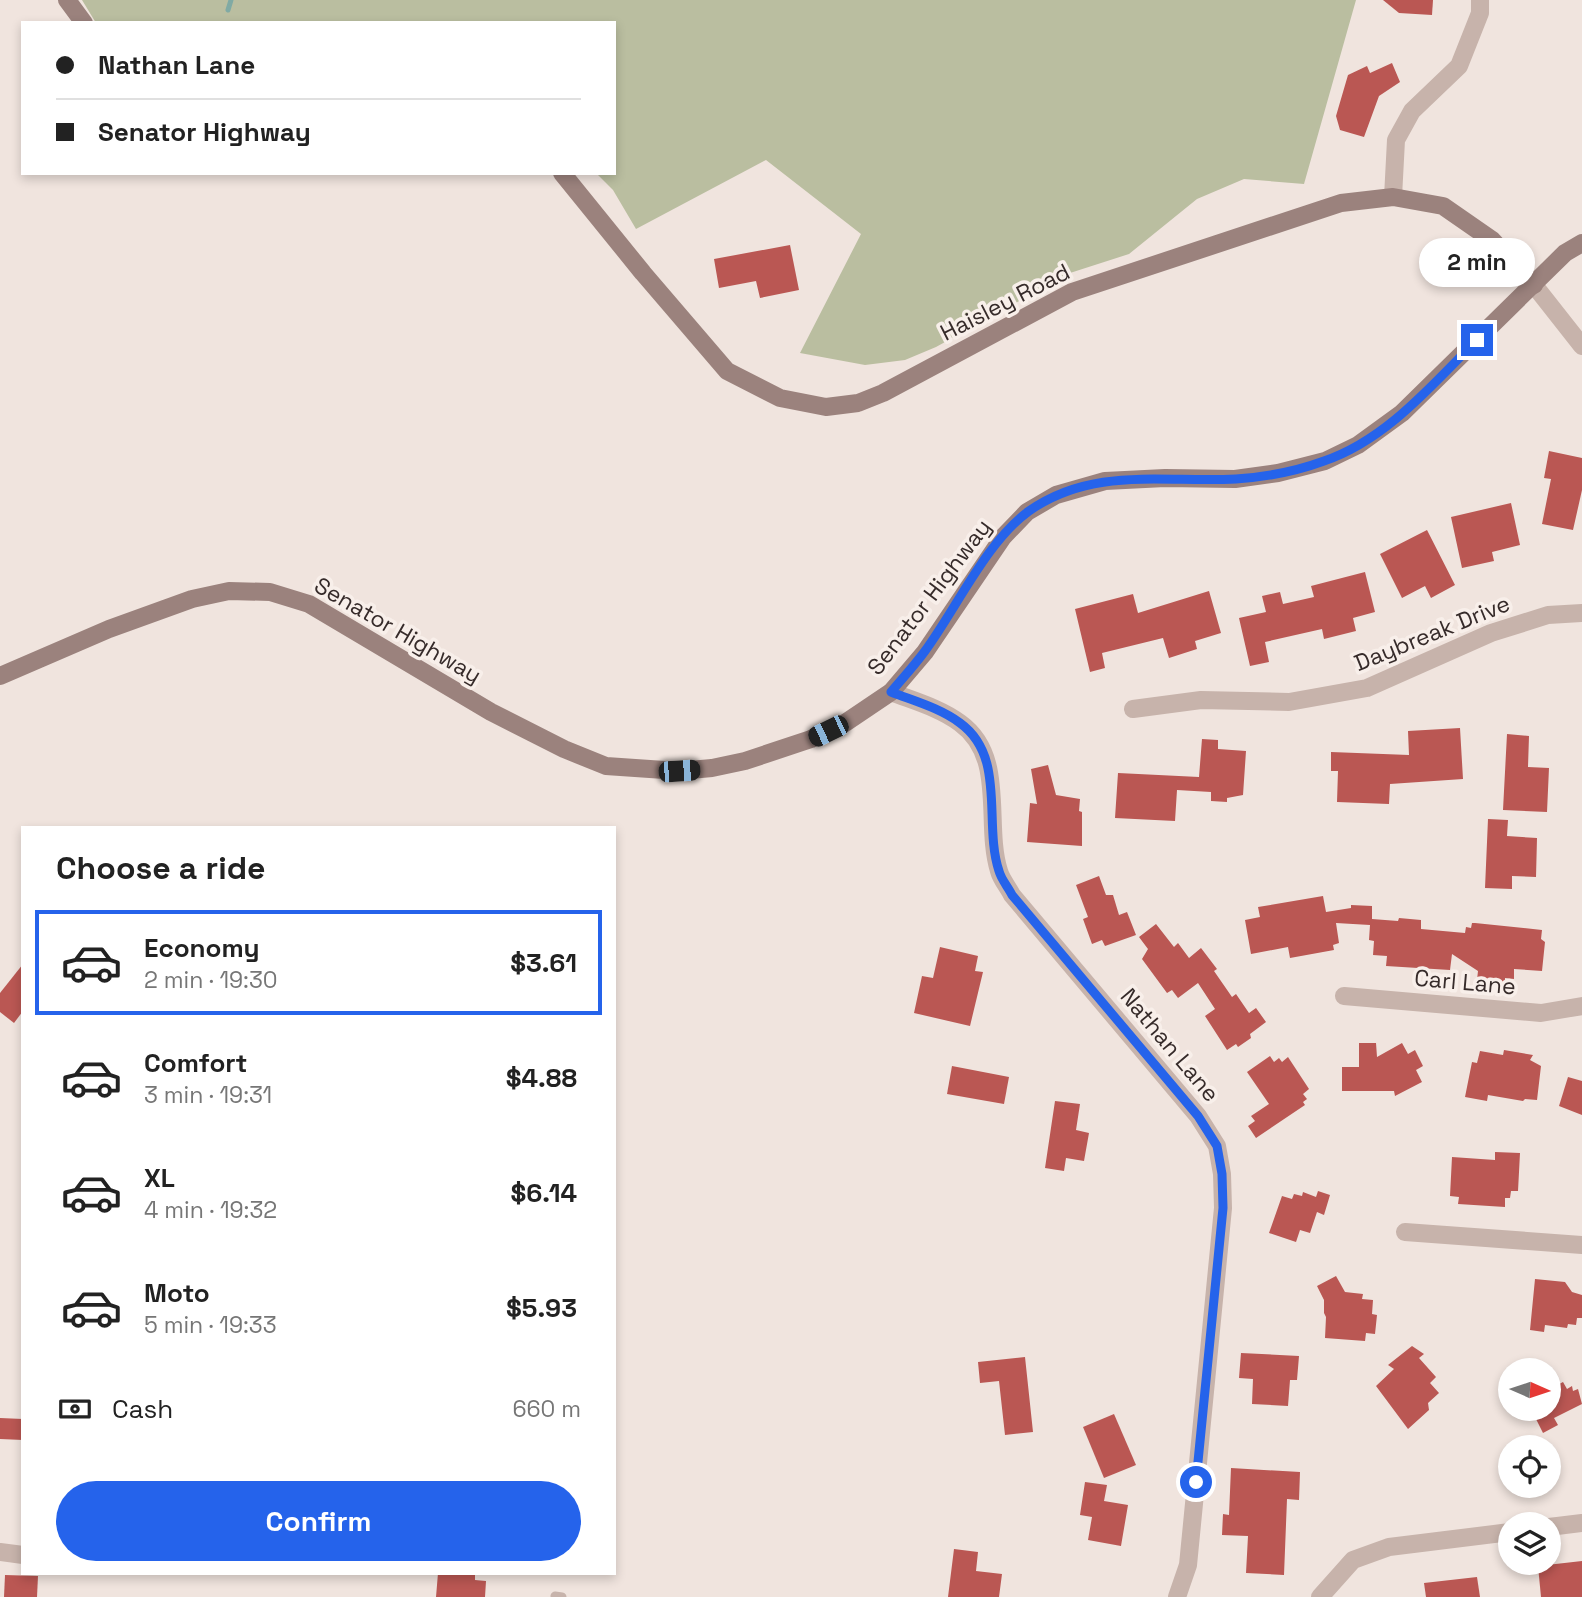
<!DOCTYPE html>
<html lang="en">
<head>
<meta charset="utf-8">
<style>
	body { margin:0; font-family:"Space Grotesk",sans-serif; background:#f2f2f2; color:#222; height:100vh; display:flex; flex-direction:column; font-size:26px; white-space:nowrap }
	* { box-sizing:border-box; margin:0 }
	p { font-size:23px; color:#767676 }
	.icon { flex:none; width:38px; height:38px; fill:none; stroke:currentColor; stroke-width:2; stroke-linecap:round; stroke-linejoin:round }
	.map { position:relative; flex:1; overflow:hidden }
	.sheet { position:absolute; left:21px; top:826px; width:595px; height:749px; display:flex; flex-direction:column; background:#fff; border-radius:0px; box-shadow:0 4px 10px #0003 }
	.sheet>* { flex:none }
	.top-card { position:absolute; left:21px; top:21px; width:595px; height:154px; border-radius:0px; box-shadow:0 4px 10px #0003; display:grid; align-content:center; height:154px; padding:0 35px; background:#fff }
	.needle { width:46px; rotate:93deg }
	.buttons { position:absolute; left:1498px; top:1358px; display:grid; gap:14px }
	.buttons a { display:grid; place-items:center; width:63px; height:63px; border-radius:50%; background:#fff; box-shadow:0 4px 10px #0003; font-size:35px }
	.end { position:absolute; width:32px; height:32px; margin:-16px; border:9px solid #2563eb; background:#fff; box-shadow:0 0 0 4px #fff }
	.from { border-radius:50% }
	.bubble { position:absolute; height:49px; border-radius:24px; background:#fff; box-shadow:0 4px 10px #0003; font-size:23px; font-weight:800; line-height:49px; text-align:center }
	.car { position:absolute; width:21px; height:42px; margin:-21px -10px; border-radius:9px; box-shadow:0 0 5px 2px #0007; background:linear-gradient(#222 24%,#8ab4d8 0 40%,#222 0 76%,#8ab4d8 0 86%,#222 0) }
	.top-card b { display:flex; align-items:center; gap:24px; height:66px; font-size:26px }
	.top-card b+b { border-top:2px solid #e0e0e0 }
	.top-card i { width:18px; height:18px; background:#222 }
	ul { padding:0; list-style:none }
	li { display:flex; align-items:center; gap:21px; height:105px; margin:0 14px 10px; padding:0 21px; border:4px solid transparent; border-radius:0px }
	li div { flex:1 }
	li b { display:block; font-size:26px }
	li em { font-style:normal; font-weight:800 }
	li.current { border-color:#2563eb }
	li>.icon { width:63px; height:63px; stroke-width:1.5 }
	h2 { padding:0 35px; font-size:32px; line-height:84px }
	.pay { display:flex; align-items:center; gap:18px; height:77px; padding:0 35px; font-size:26px }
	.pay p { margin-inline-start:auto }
	.action { display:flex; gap:14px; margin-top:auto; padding:14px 35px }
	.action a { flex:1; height:80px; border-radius:42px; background:#2563eb; color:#fff; font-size:28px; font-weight:800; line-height:80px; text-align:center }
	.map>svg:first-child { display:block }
	.green { fill:#babea0 }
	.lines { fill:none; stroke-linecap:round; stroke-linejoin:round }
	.stream { stroke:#80aaa4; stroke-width:5 }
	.building { fill:#ba5753 }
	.lane { stroke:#c7b3ab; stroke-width:9 }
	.street { stroke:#c7b3ab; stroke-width:18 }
	.secondary { stroke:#9b827d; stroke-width:18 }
	.route { stroke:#2563eb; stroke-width:9 }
	.labels { text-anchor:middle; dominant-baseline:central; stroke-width:7; stroke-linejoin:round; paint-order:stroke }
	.street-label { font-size:23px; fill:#362b2a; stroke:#f8efea }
</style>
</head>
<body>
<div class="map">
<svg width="1582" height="1597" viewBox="0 0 1582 1597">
	<rect width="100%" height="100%" fill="#f0e4de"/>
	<polygon class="green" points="82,0 1356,0 1304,184 1244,179 1197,199 1129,254 1070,273 936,347 905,360 865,365 800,353 861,234 766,160 636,229 613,190 596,173 614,173 614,23 96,23"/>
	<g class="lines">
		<polyline class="stream" points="228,10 231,0"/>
	</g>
	<g class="building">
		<polygon points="1383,0 1433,0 1432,15 1399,13"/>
		<polygon points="1392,63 1400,82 1379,96 1364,137 1340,130 1336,116 1348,75 1367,66 1370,73"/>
		<polygon points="790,245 799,290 760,298 756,281 719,288 714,259"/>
		<polygon points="1549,451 1582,458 1582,490 1573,530 1542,524 1551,479 1544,478"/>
		<polygon points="1511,503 1520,545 1492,552 1494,561 1462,568 1451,517"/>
		<polygon points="1427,530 1455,585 1431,598 1425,586 1402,598 1380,554"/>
		<polygon points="1365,572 1375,612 1353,618 1356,631 1324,639 1322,629 1265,642 1269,662 1250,666 1239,618 1266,612 1262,596 1280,592 1283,604 1314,597 1311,586"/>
		<polygon points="1209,591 1221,633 1195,641 1197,649 1169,658 1163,638 1102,653 1105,668 1090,672 1075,609 1133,594 1138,613"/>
		<polygon points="1460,728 1463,779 1390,784 1389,804 1337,802 1338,771 1331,771 1331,752 1409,755 1408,731"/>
		<polygon points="1507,734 1529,736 1528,767 1549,768 1547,812 1503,810"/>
		<polygon points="1202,739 1218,740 1218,749 1246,751 1243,795 1227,798 1227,802 1211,801 1211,792 1177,790 1175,821 1115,818 1118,773 1199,777"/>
		<polygon points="1048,765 1056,795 1080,799 1079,811 1082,812 1082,846 1027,842 1030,803 1037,804 1031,769"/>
		<polygon points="1488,819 1508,820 1507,836 1537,838 1536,877 1512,876 1512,889 1485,888"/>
		<polygon points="1099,876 1106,895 1113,895 1119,915 1127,912 1136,935 1105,946 1102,940 1092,944 1083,919 1088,917 1076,885"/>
		<polygon points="1323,896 1326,912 1351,908 1351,905 1372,906 1372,919 1398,921 1399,918 1421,920 1421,929 1465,933 1466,927 1471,928 1472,923 1475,923 1542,930 1541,939 1545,942 1542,971 1514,969 1514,979 1505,978 1505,989 1485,987 1485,980 1477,980 1478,971 1452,954 1450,970 1386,966 1387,956 1373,955 1374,941 1369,940 1370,925 1336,923 1339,943 1333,945 1334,950 1290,958 1288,947 1251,954 1245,920 1260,917 1258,907"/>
		<polygon points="1156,924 1174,947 1178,943 1189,958 1201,948 1217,969 1214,971 1232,997 1236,994 1249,1013 1256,1008 1266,1022 1250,1034 1251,1038 1238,1047 1236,1044 1227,1050 1205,1016 1215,1009 1198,983 1178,998 1172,990 1167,993 1142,959 1148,949 1139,937"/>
		<polygon points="940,947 978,956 975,971 983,972 970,1026 914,1013 922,976 933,978"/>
		<polygon points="23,964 23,1011 14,1023 0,1012 0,993"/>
		<polygon points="1359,1043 1376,1043 1377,1057 1402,1043 1408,1054 1415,1050 1423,1066 1416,1070 1422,1082 1395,1096 1394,1091 1342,1091 1342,1067 1359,1067"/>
		<polygon points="1504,1050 1533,1055 1530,1060 1541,1066 1537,1100 1525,1099 1523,1101 1488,1095 1487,1101 1465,1097 1472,1062 1477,1063 1480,1051 1503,1055"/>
		<polygon points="1270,1056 1274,1062 1279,1058 1282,1062 1288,1057 1309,1089 1303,1094 1307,1099 1303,1102 1305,1105 1256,1138 1248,1126 1255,1121 1251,1116 1269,1104 1247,1072"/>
		<polygon points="952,1066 1009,1077 1004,1104 947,1094"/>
		<polygon points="1568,1077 1582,1081 1582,1115 1559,1106"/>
		<polygon points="1055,1101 1080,1104 1076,1130 1089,1133 1084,1161 1066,1158 1064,1171 1045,1168"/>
		<polygon points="1495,1152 1520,1153 1518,1191 1511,1191 1510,1198 1505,1198 1505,1207 1458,1204 1459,1197 1450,1196 1452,1157 1495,1160"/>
		<polygon points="1318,1191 1330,1195 1324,1215 1317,1212 1310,1233 1300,1230 1296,1242 1269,1233 1282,1196 1292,1199 1294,1194 1302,1196 1303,1192 1316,1197"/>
		<polygon points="1336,1276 1345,1292 1363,1294 1362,1299 1373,1300 1372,1314 1377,1315 1375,1334 1366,1333 1365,1341 1325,1338 1326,1317 1324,1313 1324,1300 1317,1286"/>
		<polygon points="1535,1279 1565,1282 1572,1292 1582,1295 1582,1318 1577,1318 1576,1325 1568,1324 1567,1328 1545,1325 1544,1332 1530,1330"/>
		<polygon points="1412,1346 1424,1354 1419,1358 1436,1377 1430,1383 1439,1393 1428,1403 1429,1410 1408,1429 1376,1386 1394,1369 1388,1365"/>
		<polygon points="1241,1353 1299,1356 1297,1380 1290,1380 1288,1406 1252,1404 1253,1379 1239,1378"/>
		<polygon points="1025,1357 1033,1432 1005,1435 999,1381 980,1383 978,1362"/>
		<polygon points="1563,1382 1567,1389 1572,1386 1573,1391 1578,1389 1582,1404 1554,1418 1558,1425 1543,1433 1531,1409 1549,1409 1549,1389"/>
		<polygon points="1114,1414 1136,1465 1104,1478 1083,1427"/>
		<polygon points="0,1418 23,1419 23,1440 0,1439"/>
		<polygon points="1231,1468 1300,1472 1299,1500 1287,1499 1284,1575 1246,1573 1248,1536 1222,1535 1223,1514 1229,1515"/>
		<polygon points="1085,1482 1107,1485 1104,1501 1128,1505 1121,1546 1088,1540 1092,1517 1080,1515"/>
		<polygon points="954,1549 978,1552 976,1571 1002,1574 999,1597 948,1597"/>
		<polygon points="1582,1561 1582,1597 1541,1597 1538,1566"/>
		<polygon points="438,1573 475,1573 475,1580 486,1581 485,1597 436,1597"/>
		<polygon points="5,1575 38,1576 37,1597 4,1597"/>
		<polygon points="1477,1577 1480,1597 1426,1597 1424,1583"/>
	</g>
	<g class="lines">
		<polyline class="lane" points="555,1596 562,1597"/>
		<g class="street">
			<polyline points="1393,197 1396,140 1412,111 1459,66 1480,13 1480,0"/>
			<polyline points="1534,285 1582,346"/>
			<path d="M891,692C914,701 940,708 960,723C1007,757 984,823 999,871C1001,879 1008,887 1012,895L1198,1116L1217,1146L1222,1174L1223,1208L1188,1565L1177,1597"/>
			<polyline points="1133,709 1201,700 1289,702 1367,688 1491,633 1548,615 1582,613"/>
			<polyline points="1344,996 1541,1013 1582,1006"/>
			<polyline points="1405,1232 1582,1245"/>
			<polyline points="1549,1527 1582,1523"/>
			<polyline points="0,1552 23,1555"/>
			<polyline points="1320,1597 1353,1560 1389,1547 1510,1532"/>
		</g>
		<g class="secondary">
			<polyline points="67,0 84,23"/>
			<polyline points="562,173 643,273 727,371 780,398 826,407 858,403 883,393 1072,292 1341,203 1393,197 1443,206 1492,240 1534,285"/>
			<polyline points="0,676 109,629 192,599 229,591 270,592 309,604 491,712 564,749 606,766 679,771 712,768 745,761 811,739 845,723 891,692 925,652 1003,537 1027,512 1056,495 1105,481 1165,478 1235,479 1278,473 1325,461 1358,445 1402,413 1565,253 1582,243"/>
		</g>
	</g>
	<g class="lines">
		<path class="route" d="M1196,1482L1223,1208L1222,1174L1217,1146L1198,1116L1012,895C1008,887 1001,879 999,871C983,823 1007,757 960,723C940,708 914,701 891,692C902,679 914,666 925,651C956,609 987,541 1029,511C1093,466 1164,483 1236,479C1265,477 1297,471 1324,461C1386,440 1432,385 1477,340"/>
	</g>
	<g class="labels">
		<g class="street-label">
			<text transform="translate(1005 302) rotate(-27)">Haisley Road</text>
			<text transform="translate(929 597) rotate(-53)">Senator Highway</text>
			<text transform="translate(398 630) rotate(30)">Senator Highway</text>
			<text transform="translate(1432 633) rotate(-22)">Daybreak Drive</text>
			<text transform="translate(1465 982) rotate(5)">Carl Lane</text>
			<text transform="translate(1170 1045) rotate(50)">Nathan Lane</text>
		</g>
	</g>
</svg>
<div class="buttons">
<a><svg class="needle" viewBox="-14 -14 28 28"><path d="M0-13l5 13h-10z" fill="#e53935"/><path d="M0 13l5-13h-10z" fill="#767676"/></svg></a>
<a><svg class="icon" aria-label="locate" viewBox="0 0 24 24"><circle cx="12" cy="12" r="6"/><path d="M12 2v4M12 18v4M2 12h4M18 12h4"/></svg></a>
<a><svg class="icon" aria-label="layers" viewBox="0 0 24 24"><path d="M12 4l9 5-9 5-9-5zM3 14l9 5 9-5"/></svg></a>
</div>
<i class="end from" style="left:1196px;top:1482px"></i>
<i class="end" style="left:1477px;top:340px"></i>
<div class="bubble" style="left:1419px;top:238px;width:116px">2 min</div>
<i class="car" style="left:828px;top:731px;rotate:244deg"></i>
<i class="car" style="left:679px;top:771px;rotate:86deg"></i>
<div class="top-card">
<b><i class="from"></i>Nathan Lane</b>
<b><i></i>Senator Highway</b>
</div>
<section class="sheet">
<h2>Choose a ride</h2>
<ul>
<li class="current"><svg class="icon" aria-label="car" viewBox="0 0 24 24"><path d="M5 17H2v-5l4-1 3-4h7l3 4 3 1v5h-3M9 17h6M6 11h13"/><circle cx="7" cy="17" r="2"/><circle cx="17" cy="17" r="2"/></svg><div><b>Economy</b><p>2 min · 19:30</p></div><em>$3.61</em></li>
<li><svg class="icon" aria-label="car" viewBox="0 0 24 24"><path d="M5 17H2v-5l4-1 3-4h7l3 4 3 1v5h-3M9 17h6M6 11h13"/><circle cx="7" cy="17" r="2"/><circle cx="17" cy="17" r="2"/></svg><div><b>Comfort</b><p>3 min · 19:31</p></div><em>$4.88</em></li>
<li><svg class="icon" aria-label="car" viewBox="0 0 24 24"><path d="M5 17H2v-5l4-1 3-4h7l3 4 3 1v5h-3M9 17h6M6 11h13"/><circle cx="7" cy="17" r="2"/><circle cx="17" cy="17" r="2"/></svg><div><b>XL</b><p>4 min · 19:32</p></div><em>$6.14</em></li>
<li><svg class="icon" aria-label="car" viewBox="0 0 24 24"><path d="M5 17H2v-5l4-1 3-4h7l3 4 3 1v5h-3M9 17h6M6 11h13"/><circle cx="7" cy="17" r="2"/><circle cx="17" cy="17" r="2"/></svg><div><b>Moto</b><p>5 min · 19:33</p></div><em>$5.93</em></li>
</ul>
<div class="pay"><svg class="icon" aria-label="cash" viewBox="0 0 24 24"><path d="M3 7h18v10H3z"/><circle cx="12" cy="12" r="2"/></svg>Cash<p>660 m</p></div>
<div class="action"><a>Confirm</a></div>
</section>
</div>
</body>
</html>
